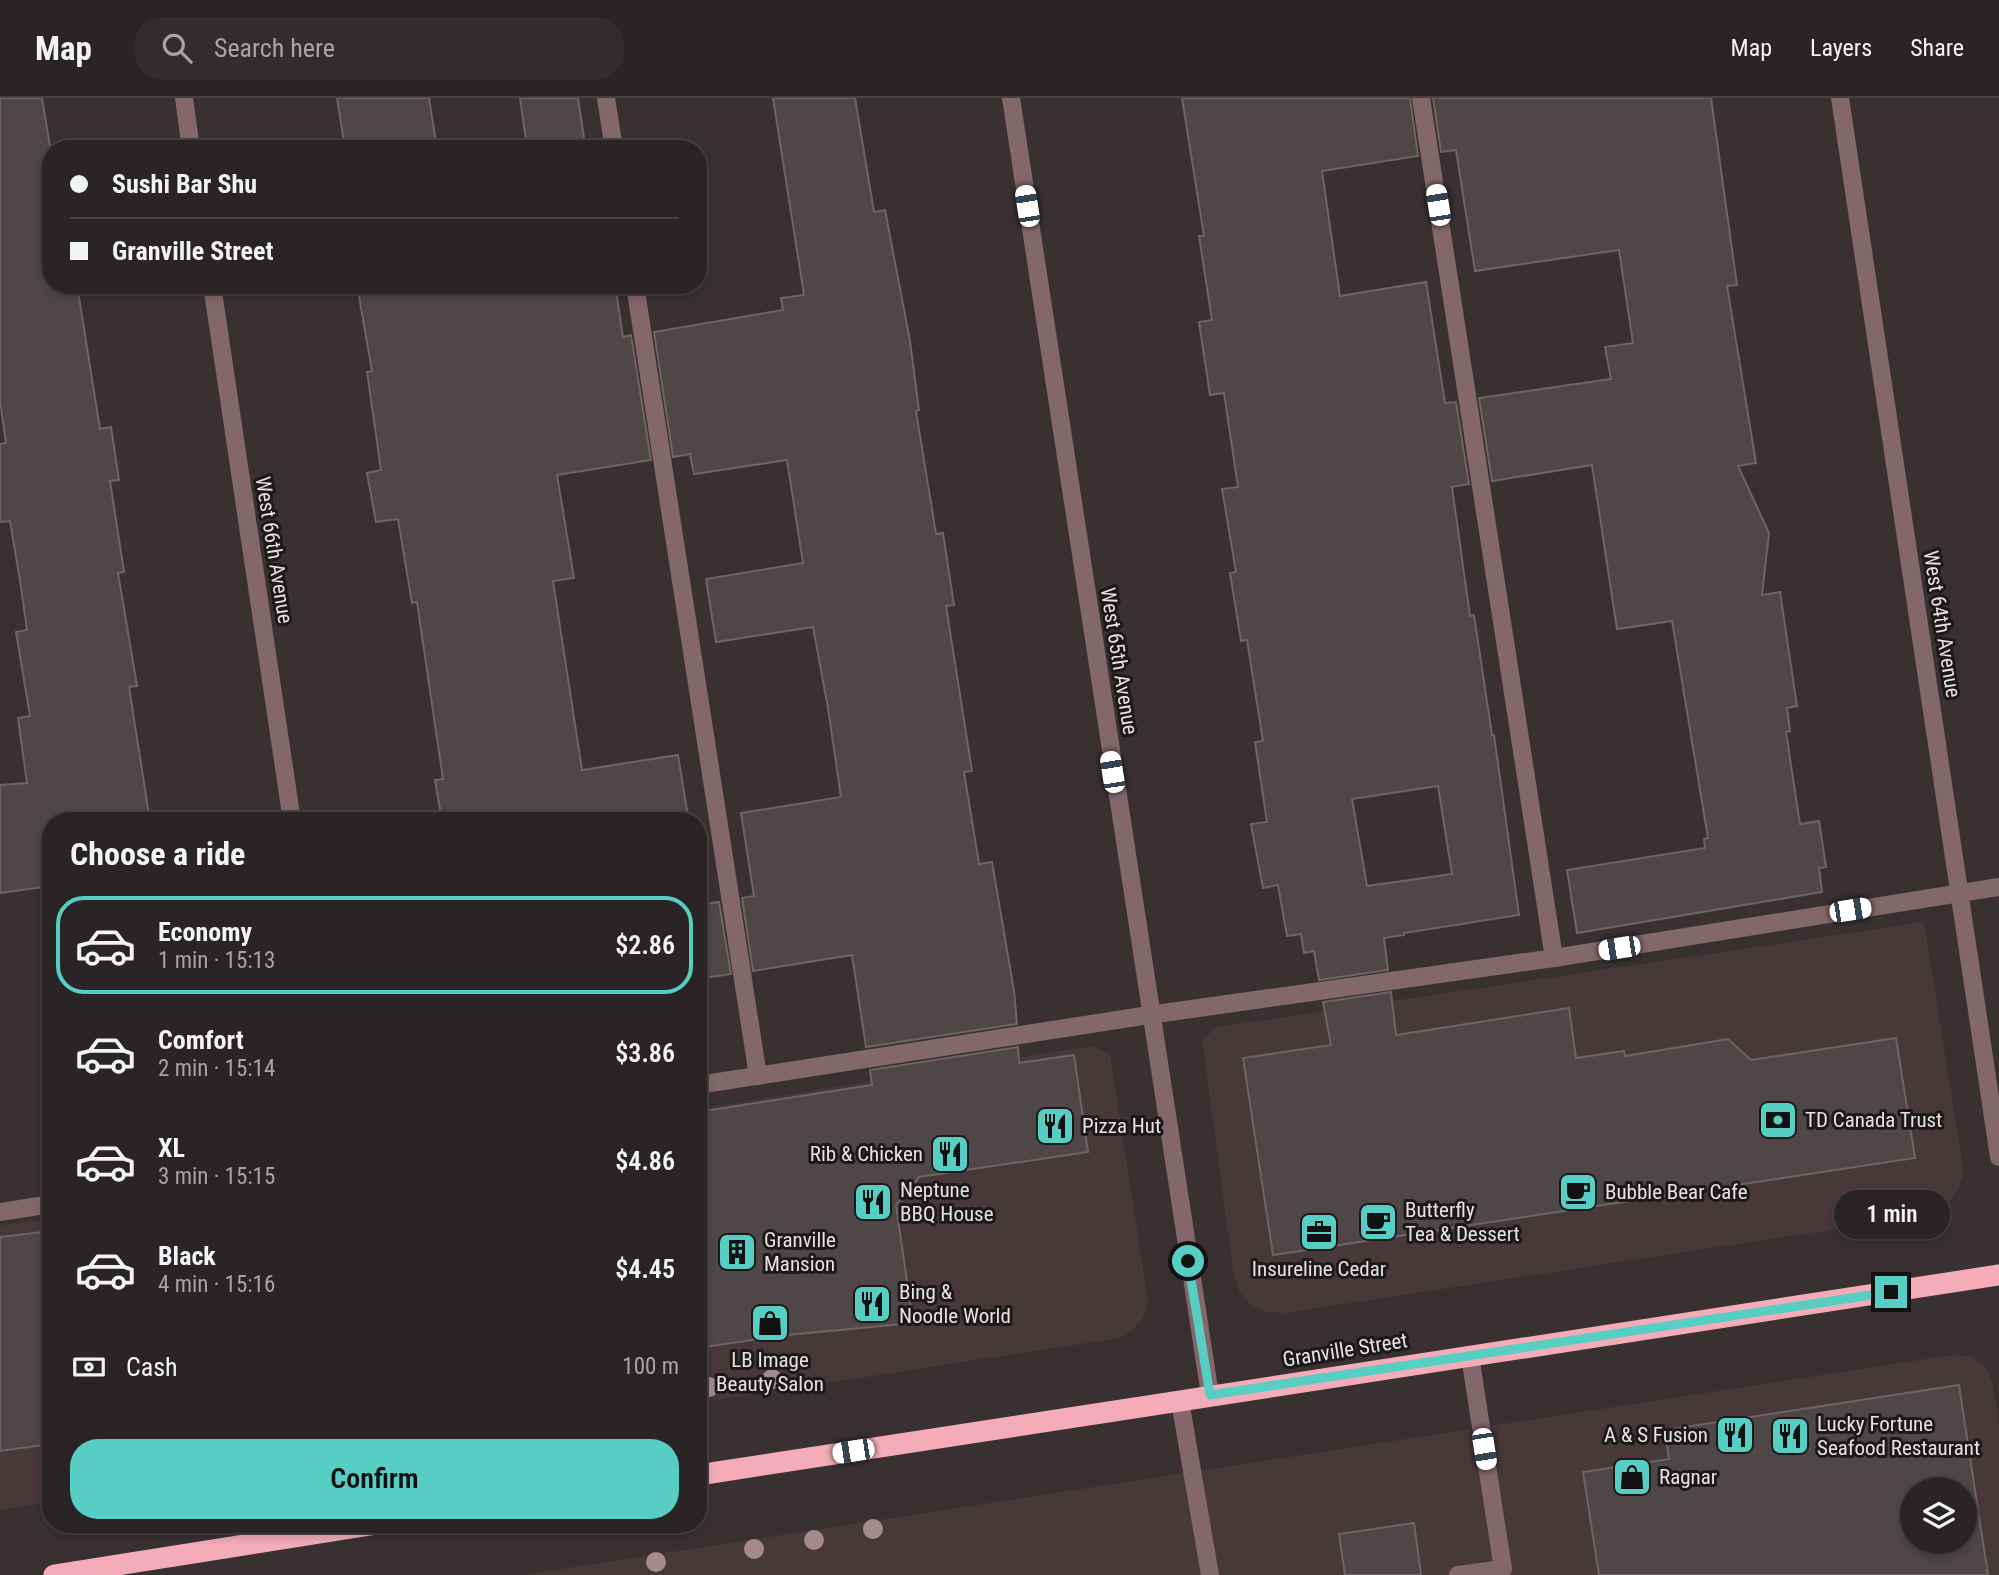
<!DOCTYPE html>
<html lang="en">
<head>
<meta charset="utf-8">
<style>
	body { margin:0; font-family:"Roboto Condensed",sans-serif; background:#332c2e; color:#f1f3f6; height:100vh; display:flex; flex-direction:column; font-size:26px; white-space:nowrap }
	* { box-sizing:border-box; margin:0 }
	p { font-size:23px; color:#a6a4a7 }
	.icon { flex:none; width:38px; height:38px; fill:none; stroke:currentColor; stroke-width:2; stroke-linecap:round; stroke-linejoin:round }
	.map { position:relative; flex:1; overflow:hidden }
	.panel { position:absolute; left:42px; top:714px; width:665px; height:721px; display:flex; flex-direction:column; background:#2b2426; border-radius:28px; box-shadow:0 4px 10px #0003,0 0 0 2px #474143 }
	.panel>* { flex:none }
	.guide { position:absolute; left:42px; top:42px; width:665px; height:154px; border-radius:28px; box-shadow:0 4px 10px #0003,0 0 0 2px #474143; display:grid; align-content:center; height:154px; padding:0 28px; background:#2b2426 }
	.tools { position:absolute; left:1900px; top:1379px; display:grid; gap:14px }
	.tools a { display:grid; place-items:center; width:77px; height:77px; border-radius:50%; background:#2b2426; box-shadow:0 4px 10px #0003,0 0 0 2px #474143; font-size:35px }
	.end { position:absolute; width:32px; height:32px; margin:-16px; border:9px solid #56cec4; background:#111; box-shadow:0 0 0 4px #111 }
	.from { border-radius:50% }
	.bubble { position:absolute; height:49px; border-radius:24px; background:#2b2426; box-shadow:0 4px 10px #0003,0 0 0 2px #474143; font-size:23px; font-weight:600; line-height:49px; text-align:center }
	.car { position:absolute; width:21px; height:42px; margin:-21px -10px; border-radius:9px; box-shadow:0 0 5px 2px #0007; background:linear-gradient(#fff 24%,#345 0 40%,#fff 0 76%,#345 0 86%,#fff 0) }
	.guide b { display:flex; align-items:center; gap:24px; height:66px; font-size:26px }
	.guide b+b { border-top:2px solid #474143 }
	.guide i { width:18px; height:18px; background:#f1f3f6 }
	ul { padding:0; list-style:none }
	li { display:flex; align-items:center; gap:21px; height:98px; margin:0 14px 10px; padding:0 14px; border:4px solid transparent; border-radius:28px }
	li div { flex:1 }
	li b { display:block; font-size:26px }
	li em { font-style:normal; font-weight:600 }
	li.active { border-color:#56cec4 }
	li>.icon { width:63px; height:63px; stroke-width:1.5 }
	h2 { padding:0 28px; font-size:32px; line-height:84px }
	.pay { display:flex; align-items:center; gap:18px; height:77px; padding:0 28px; font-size:26px }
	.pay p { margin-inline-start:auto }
	.cta { display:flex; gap:14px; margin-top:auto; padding:14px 28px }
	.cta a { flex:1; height:80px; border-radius:28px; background:#56cec4; color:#111; font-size:28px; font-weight:600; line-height:80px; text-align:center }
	header { display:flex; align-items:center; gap:42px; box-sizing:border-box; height:98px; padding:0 35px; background:#2b2426; border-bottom:2px solid #474143 }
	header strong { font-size:33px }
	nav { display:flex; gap:38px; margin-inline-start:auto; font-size:24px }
	.search { width:490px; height:63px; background:#332c2e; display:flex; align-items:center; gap:18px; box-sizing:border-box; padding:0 24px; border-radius:28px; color:#a6a4a7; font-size:26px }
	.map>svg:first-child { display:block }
	.built { fill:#47383a; fill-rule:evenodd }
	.building { fill:#4f4647; stroke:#6d6465; stroke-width:2; fill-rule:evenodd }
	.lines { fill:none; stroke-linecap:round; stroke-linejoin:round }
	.minor { stroke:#84676b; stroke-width:18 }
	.highway { stroke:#f3acb8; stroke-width:21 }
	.tree { fill:#a48a8e }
	.route { stroke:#56cec4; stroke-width:9 }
	.labels { text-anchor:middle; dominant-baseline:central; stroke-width:6; stroke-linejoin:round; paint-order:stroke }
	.street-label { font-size:21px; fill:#e7e1e2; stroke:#1d191a }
	.poi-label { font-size:21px; fill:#e7e1e2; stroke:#1d191a; text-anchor:start }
</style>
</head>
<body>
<header>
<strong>Map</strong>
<div class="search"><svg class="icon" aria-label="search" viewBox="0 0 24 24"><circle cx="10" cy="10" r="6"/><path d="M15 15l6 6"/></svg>Search here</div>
<nav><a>Map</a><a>Layers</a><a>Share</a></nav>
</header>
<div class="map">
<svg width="1999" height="1477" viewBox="0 0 1999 1477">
	<rect width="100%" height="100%" fill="#393032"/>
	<g class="built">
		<polygon points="1924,824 1964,1075 1958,1092 1948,1107 1935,1116 1285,1215 1265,1214 1249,1205 1239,1193 1233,1172 1202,941 1218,929"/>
		<polygon points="1093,948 1110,956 1148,1203 1143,1220 1132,1233 1119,1240 698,1305 698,1011"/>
		<polygon points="51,1121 51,1404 0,1412 0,1127"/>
		<path d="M1952,1257L1971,1258L1985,1269L1993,1285L1999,1330V1477H522ZM1913,1391H1965V1444H1913Z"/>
	</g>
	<g class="building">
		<polygon points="0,0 42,0 51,54 51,187 77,187 100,331 111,329 119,382 110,383 124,474 118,475 137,588 129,589 150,723 51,723 51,788 0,795 0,687 27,685 18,620 30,618 16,534 27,532 21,489 10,423 0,424 0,346 6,345 0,303"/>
		<polygon points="337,0 429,0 437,51 345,51"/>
		<polygon points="520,0 578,0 584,40 527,49"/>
		<polygon points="773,0 855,0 874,114 885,112 910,243 919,312 916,313 936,436 943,435 954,507 946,508 972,673 964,674 979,766 992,764 1014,893 1017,926 866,949 852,857 753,873 742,800 754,798 741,715 841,699 828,610 813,529 716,544 706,481 803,465 787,362 694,376 690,356 673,359 654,234 783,212 781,200 804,197"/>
		<path d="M1182,0H1410L1418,58L1322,73L1340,198L1426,184L1445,305L1456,304L1469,386L1452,389L1470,518L1474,517L1492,637H1494L1519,817L1404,835V837L1384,840L1388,872L1319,882L1314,853L1304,855L1301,836L1287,838L1278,787L1263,790L1251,726L1267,724L1255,644L1263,643L1247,542L1241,543L1230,475L1236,474L1222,391L1238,389L1224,295L1210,297L1199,224L1212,222L1199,138H1204ZM1438,688L1452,776L1367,788L1352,701Z"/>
		<polygon points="1433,0 1711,0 1737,187 1727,188 1756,365 1738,368 1769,435 1762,497 1780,494 1797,608 1787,610 1790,633 1786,634 1800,726 1819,723 1826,769 1819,770 1822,794 1577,835 1567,772 1705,750 1704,741 1708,740 1672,523 1617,531 1592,367 1492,383 1479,300 1611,281 1605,249 1633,245 1619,152 1475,173 1456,52 1441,54"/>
		<polygon points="357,187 615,187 623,239 631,237 651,362 557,377 574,480 553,483 582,672 678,657 688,719 662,723 442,723 435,682 443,681 417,504 412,505 398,421 376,424 367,375 381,372 367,274 372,273"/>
		<polygon points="719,804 731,876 698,881 698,807"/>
		<polygon points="1391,894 1396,937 1569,910 1576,960 1624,953 1625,958 1728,941 1751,962 1896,940 1915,1060 1273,1157 1243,960 1331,947 1323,904"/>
		<polygon points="1018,949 1019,965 1074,957 1088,1054 919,1079 896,1107 913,1225 787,1237 698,1250 698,1014 872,987 870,972"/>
		<polygon points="51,1133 51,1346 0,1353 0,1139"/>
		<path d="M1959,1287L1988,1477H1599L1583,1374L1669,1361L1665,1332ZM1913,1391H1965V1444H1913Z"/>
		<polygon points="1414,1425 1421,1477 1345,1477 1339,1436"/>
	</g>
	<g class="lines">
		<g class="minor">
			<polyline points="184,0 191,51"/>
			<polyline points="606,0 614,51"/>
			<polyline points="1011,0 1210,1297"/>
			<polyline points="1421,0 1554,860"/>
			<polyline points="1840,0 1999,1059"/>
			<polyline points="212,187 292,723"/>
			<polyline points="635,187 758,978"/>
			<polyline points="698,987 1149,917 1554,860 1999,789"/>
			<polyline points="0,1114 51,1106"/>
			<polyline points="1180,1303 1210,1477"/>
			<polyline points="1458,1477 1503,1471 1470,1258"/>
		</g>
		<g class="highway">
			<polyline points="698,1377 1999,1177"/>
			<polyline points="54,1477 377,1426"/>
		</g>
	</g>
	<g class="tree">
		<circle cx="772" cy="1281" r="10"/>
		<circle cx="709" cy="1289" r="10"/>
		<circle cx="873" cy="1431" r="10"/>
		<circle cx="814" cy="1442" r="10"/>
		<circle cx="754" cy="1451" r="10"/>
		<circle cx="656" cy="1464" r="10"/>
	</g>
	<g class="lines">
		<polyline class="route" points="1188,1163 1210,1297 1891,1194"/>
	</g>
	<defs>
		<symbol id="bank-square" viewBox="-11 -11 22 22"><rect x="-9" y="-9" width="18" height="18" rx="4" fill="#56cec4" stroke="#1d191a"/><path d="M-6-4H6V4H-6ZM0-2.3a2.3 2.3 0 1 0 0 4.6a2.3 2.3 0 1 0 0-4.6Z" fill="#111"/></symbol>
		<symbol id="restaurant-square" viewBox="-11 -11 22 22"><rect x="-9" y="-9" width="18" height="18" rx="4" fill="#56cec4" stroke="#1d191a"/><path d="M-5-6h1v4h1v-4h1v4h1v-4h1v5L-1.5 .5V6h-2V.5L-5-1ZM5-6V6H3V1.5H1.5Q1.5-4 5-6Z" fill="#111"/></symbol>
		<symbol id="cafe-square" viewBox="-11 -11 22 22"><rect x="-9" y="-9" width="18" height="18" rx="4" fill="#56cec4" stroke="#1d191a"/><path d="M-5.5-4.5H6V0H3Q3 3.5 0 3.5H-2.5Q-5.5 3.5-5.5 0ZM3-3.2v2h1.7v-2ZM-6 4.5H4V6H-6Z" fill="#111"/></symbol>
		<symbol id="office-square" viewBox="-11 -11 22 22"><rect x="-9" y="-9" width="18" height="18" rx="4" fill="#56cec4" stroke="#1d191a"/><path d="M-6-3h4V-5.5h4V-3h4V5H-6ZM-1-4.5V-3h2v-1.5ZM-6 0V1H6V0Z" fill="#111"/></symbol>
		<symbol id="building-square" viewBox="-11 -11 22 22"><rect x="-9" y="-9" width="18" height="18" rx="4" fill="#56cec4" stroke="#1d191a"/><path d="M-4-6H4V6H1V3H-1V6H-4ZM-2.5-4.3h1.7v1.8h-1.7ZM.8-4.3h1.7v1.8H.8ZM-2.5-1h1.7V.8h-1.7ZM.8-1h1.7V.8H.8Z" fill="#111"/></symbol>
		<symbol id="shop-square" viewBox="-11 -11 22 22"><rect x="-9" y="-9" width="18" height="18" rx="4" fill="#56cec4" stroke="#1d191a"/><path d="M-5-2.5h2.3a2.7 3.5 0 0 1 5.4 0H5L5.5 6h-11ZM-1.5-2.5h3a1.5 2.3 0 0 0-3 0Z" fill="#111"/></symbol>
	</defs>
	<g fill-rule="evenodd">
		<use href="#bank-square" x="1756" y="1000" width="44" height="44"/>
		<use href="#restaurant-square" x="1033" y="1006" width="44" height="44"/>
		<use href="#restaurant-square" x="928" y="1034" width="44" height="44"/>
		<use href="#cafe-square" x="1556" y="1072" width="44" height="44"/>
		<use href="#restaurant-square" x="851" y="1082" width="44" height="44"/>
		<use href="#cafe-square" x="1356" y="1102" width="44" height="44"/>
		<use href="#office-square" x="1297" y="1112" width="44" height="44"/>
		<use href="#building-square" x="715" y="1132" width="44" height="44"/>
		<use href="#restaurant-square" x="850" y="1184" width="44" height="44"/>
		<use href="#shop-square" x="748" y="1203" width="44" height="44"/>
		<use href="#restaurant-square" x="1713" y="1315" width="44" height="44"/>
		<use href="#restaurant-square" x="1768" y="1316" width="44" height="44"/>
		<use href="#shop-square" x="1610" y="1357" width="44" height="44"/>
	</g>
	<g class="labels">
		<g class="street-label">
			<text transform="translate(274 452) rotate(81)">West 66th Avenue</text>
			<text transform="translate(1942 526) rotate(81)">West 64th Avenue</text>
			<text transform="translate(1119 563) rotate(81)">West 65th Avenue</text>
			<text transform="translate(1345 1252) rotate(-9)">Granville Street</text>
		</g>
		<g class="poi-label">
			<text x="1805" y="1022">TD Canada Trust</text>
			<text x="1082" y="1028">Pizza Hut</text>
			<text x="923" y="1056" text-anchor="end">Rib &amp; Chicken</text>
			<text x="900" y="1092">Neptune<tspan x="900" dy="24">BBQ House</tspan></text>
			<text x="1605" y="1094">Bubble Bear Cafe</text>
			<text x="1405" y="1112">Butterfly<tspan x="1405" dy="24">Tea &amp; Dessert</tspan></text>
			<text x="764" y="1142">Granville<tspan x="764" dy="24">Mansion</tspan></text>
			<text x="1319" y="1171" text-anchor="middle">Insureline Cedar</text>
			<text x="899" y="1194">Bing &amp;<tspan x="899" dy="24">Noodle World</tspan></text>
			<text x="770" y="1262" text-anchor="middle">LB Image<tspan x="770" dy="24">Beauty Salon</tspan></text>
			<text x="1817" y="1326">Lucky Fortune<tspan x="1817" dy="24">Seafood Restaurant</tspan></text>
			<text x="1708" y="1337" text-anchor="end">A &amp; S Fusion</text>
			<text x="1659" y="1379">Ragnar</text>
		</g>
	</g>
</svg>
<div class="tools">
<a><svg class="icon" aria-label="layers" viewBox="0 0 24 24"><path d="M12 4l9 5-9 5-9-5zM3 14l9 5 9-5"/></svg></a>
</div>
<i class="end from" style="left:1188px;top:1163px"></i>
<i class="end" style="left:1891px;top:1194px"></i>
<div class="bubble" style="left:1834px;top:1092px;width:116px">1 min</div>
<i class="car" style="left:1438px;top:107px;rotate:351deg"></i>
<i class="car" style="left:1027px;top:108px;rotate:351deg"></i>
<i class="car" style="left:1112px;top:674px;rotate:351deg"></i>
<i class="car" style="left:1850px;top:812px;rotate:81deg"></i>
<i class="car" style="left:1619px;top:850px;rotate:261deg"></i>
<i class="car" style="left:1484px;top:1351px;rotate:171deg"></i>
<i class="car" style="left:853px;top:1353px;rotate:261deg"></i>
<div class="guide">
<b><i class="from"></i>Sushi Bar Shu</b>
<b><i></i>Granville Street</b>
</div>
<section class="panel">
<h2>Choose a ride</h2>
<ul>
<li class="active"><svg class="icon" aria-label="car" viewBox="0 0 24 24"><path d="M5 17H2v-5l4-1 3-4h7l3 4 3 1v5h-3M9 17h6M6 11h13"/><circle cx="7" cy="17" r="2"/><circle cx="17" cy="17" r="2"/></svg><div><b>Economy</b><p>1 min · 15:13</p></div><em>$2.86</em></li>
<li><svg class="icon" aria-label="car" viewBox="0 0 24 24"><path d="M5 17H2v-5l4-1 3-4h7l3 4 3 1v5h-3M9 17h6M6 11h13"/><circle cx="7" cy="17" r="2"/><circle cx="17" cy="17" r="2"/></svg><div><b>Comfort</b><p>2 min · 15:14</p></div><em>$3.86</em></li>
<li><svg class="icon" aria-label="car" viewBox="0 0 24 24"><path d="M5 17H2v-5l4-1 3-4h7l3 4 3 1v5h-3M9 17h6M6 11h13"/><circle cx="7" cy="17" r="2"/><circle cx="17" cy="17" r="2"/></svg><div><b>XL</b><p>3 min · 15:15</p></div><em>$4.86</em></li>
<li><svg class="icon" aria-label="car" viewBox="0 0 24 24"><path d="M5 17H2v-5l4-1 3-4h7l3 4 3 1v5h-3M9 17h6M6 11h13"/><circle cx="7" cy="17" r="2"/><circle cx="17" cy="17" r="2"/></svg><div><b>Black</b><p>4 min · 15:16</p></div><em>$4.45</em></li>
</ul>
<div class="pay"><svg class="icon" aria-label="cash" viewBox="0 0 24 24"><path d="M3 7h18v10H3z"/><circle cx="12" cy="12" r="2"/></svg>Cash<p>100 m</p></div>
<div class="cta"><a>Confirm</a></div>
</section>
</div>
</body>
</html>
